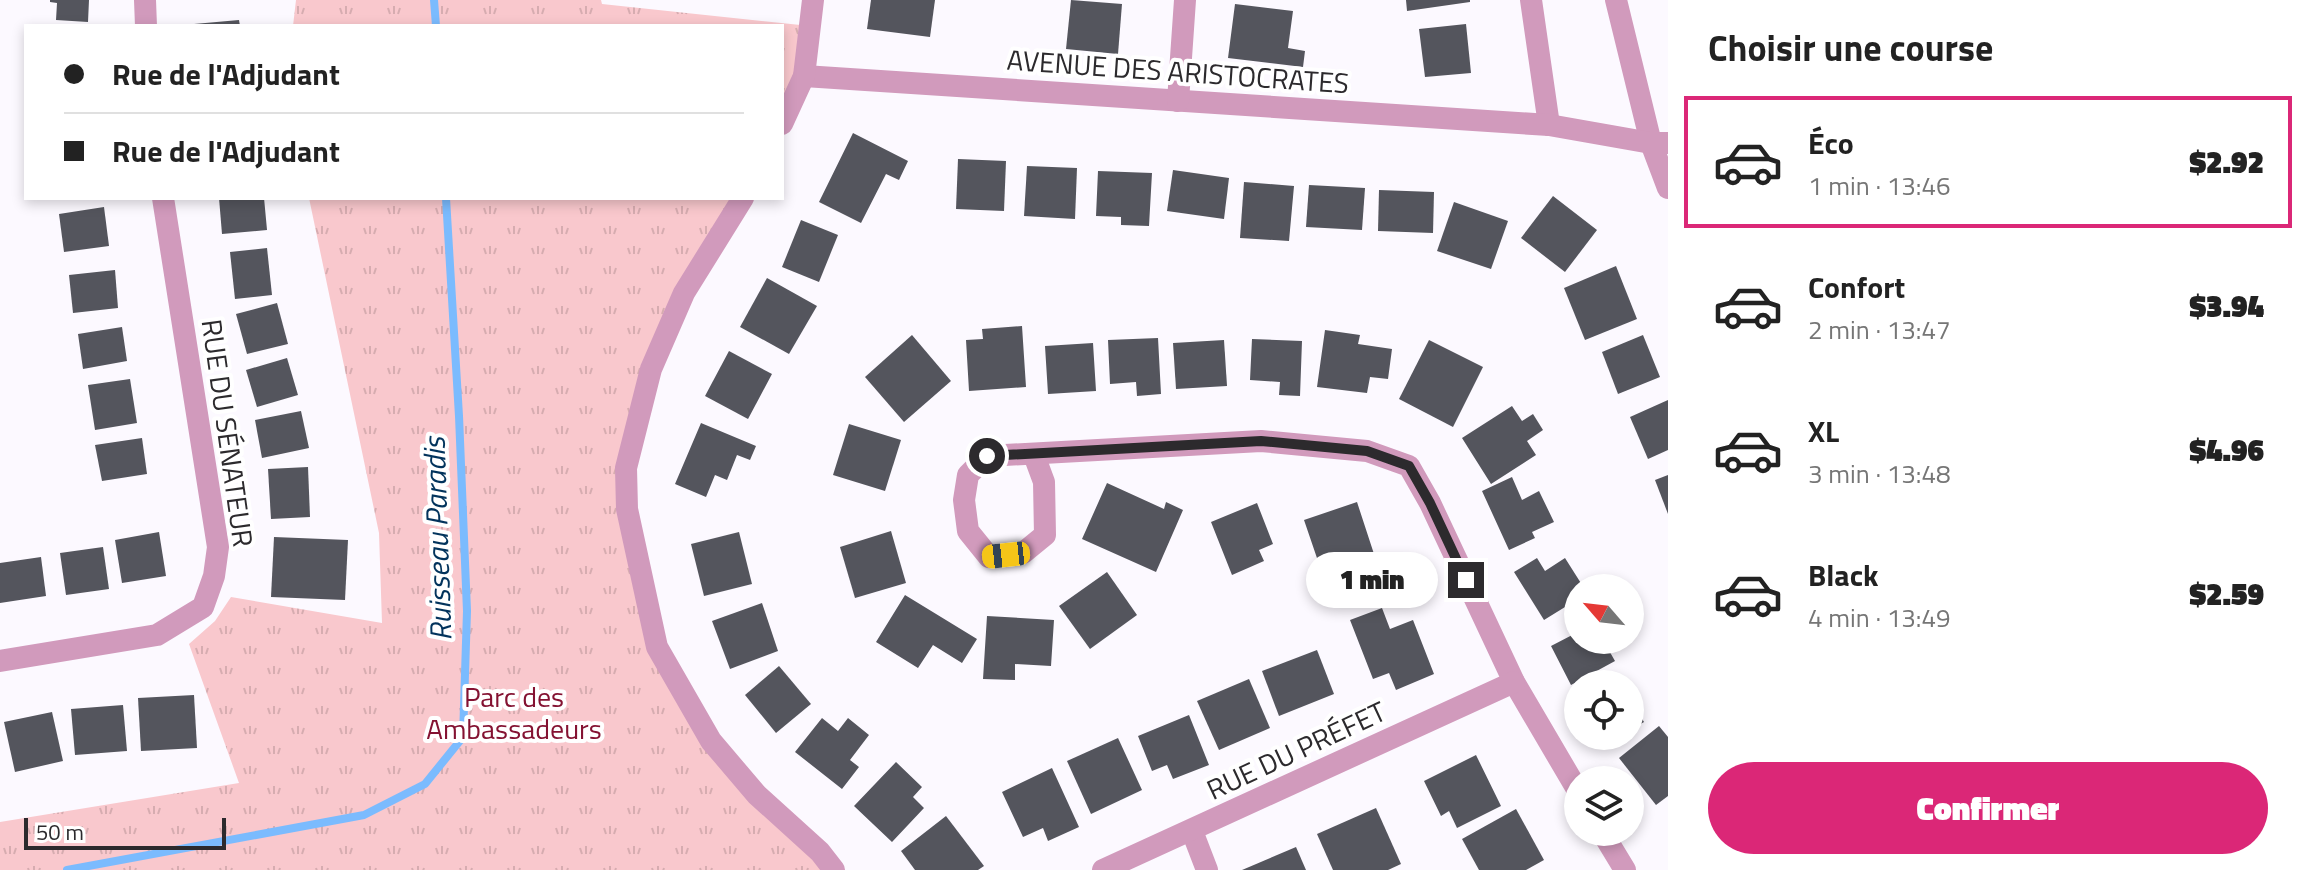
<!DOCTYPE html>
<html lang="fr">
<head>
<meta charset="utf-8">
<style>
	body { margin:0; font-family:"Titillium Web",sans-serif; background:#f6f6f6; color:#222; height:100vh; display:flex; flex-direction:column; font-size:30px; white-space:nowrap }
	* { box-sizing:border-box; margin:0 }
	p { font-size:26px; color:#767676 }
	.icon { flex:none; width:44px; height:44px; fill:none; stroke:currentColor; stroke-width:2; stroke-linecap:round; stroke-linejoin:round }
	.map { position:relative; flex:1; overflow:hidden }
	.drawer { display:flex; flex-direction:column; background:#fff; width:640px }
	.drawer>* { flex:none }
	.hud { position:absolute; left:24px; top:24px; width:760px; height:176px; border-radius:0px; box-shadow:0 4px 12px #0003; display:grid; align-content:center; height:176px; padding:0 40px; background:#fff }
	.needle { width:52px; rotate:298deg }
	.tools { position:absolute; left:1564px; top:574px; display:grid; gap:16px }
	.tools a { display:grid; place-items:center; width:80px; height:80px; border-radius:50%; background:#fff; box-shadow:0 4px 12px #0003; font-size:40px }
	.scale { position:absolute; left:24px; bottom:20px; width:202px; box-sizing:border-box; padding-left:8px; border:4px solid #2c2a2d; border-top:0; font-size:22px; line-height:28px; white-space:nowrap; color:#2c2a2d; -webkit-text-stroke:6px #fff; paint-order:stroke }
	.end { position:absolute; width:36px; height:36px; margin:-18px; border:10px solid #2c2a2d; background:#fff; box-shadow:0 0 0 4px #fff }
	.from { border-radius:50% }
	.bubble { position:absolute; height:56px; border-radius:28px; background:#fff; box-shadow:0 4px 12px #0003; font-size:26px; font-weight:800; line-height:56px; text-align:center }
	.car { position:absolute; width:24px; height:48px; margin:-24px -12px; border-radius:10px; box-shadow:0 0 6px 2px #0007; background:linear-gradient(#f5c518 24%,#345 0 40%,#f5c518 0 76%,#345 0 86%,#f5c518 0) }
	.hud b { display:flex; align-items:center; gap:28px; height:76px; font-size:30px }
	.hud b+b { border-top:2px solid #e0e0e0 }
	.hud i { width:20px; height:20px; background:#222 }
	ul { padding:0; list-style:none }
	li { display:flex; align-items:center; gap:24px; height:132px; margin:0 16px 12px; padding:0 24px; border:4px solid transparent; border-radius:0px }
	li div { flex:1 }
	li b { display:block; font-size:30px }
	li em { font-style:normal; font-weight:800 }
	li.selected { border-color:#db2777 }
	li>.icon { width:72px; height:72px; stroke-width:1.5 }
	h2 { padding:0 40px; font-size:36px; line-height:96px }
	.button { display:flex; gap:16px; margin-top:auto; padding:16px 40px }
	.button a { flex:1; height:92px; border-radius:48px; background:#db2777; color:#fff; font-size:32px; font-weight:800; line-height:92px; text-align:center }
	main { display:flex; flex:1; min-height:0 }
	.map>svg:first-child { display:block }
	.grass { fill:url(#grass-tufts) }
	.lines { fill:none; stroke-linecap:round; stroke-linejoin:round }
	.stream { stroke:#7bbbfe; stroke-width:8 }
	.building { fill:#54555d }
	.minor { stroke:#d19abc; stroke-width:22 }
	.route { stroke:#2c2a2d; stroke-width:10 }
	.labels { text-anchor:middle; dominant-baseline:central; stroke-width:8; stroke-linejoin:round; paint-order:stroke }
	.street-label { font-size:28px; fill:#2c2a2d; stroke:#fff }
	.park-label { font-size:28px; fill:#841232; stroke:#fff }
	.water-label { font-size:30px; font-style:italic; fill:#02335c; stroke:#fff }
</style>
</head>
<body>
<main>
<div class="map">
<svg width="1668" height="870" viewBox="0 0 1668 870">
	<defs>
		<pattern id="grass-tufts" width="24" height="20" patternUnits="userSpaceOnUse" patternTransform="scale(2)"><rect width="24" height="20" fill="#f9c8cd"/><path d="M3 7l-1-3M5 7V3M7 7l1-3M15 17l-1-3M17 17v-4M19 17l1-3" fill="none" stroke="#d6acb0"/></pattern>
	</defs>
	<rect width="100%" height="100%" fill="#fcf9ff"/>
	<g class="grass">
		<polygon points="296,0 601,0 602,4 810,26 782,124 782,26 293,26"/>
		<polygon points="309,198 743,198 684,293 626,468 657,647 717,748 834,870 0,870 0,822 239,783 189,644 215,621 231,597 382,623 379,533"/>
	</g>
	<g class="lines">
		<g class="stream">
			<polyline points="434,0 436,26"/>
			<polyline points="67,870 364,815 425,784 463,737 467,611 459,416 446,198"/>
		</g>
	</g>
	<g class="building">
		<polygon points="50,0 89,0 88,22 56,20 57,3 50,2"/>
		<polygon points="871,0 935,0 930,37 867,29"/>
		<polygon points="1071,0 1122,4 1118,54 1066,49"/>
		<polygon points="1406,0 1470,0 1470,2 1407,11"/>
		<polygon points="1235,4 1293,11 1288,48 1305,51 1303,67 1228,58"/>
		<polygon points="239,20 240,26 194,26 194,24"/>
		<polygon points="1466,24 1471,73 1425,77 1419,29"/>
		<polygon points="853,133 908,161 899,180 886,174 861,223 819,202"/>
		<polygon points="958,159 1006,161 1004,211 956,209"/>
		<polygon points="1027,166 1077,168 1075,219 1024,216"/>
		<polygon points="1173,170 1229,178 1224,219 1167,211"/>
		<polygon points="1098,171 1152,173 1149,226 1121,225 1121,217 1096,216"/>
		<polygon points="1244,182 1294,186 1289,241 1240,238"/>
		<polygon points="1309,185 1365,188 1362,230 1306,227"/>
		<polygon points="1379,190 1434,192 1433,233 1378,231"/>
		<polygon points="1553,196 1597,230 1565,272 1521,238"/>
		<polygon points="219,198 264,198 267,230 222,234"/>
		<polygon points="1454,202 1508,221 1491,269 1437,251"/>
		<polygon points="104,207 109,246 64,252 59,214"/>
		<polygon points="801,220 838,235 819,282 782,267"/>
		<polygon points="267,248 272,295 235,299 230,252"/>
		<polygon points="1616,266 1637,319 1585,340 1564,288"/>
		<polygon points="115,270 118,308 73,313 69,275"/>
		<polygon points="767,278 817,306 789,354 740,327"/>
		<polygon points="277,303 288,344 247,354 236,314"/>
		<polygon points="1022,326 1026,387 969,391 966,340 983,339 982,329"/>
		<polygon points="122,327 127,361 83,369 78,334"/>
		<polygon points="1325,330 1360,335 1358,344 1392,349 1388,379 1370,377 1367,393 1317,387"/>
		<polygon points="912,335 951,381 904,422 865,377"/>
		<polygon points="1643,335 1660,377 1618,394 1602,352"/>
		<polygon points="1158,338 1161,394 1137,396 1136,382 1110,384 1108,340"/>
		<polygon points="1252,339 1302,341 1300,396 1279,395 1280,382 1250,380"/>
		<polygon points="1224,340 1227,386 1176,389 1173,343"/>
		<polygon points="1429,340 1483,367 1453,427 1399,399"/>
		<polygon points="1093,343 1096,391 1048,394 1045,346"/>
		<polygon points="729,351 772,374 748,419 705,396"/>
		<polygon points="287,358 298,395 257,407 246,370"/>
		<polygon points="130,379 137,423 95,430 88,385"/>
		<polygon points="1668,400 1668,450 1648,459 1630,417"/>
		<polygon points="1512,406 1522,421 1533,414 1543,430 1527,441 1536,455 1491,484 1462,438"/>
		<polygon points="301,411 309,448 262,458 255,420"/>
		<polygon points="701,423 756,446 750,460 737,455 727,480 715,475 706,497 675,484"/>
		<polygon points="849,424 901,440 885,491 833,475"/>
		<polygon points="142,438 147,474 102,481 95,445"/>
		<polygon points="308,467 310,517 271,519 268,469"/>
		<polygon points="1668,475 1668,514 1655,480"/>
		<polygon points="1512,477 1522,500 1539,491 1554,522 1532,532 1535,538 1509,550 1482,491"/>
		<polygon points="1107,483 1164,509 1166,502 1183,510 1156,572 1082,539"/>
		<polygon points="1357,502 1374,554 1334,567 1330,557 1318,561 1304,520"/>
		<polygon points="1257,503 1273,544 1259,550 1264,561 1232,575 1211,522"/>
		<polygon points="891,531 906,583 855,598 840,547"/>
		<polygon points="159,532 166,576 122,583 115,540"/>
		<polygon points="739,532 752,584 704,596 691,544"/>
		<polygon points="274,537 348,540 345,600 271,597"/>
		<polygon points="103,547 109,589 66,595 60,553"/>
		<polygon points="41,557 46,596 0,603 0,563"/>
		<polygon points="1537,558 1545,571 1565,558 1584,588 1578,588 1578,599 1544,620 1514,572"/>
		<polygon points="1107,572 1137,615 1090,649 1059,606"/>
		<polygon points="905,595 977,639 962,663 933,645 918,668 876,642"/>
		<polygon points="762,603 778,651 730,669 712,621"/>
		<polygon points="1382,608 1390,629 1413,620 1434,674 1396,690 1389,673 1373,679 1350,620"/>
		<polygon points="987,616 1054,620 1051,666 1015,664 1015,680 983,679"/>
		<polygon points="1578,632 1578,640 1603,640 1615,661 1571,685 1551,646"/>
		<polygon points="1317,650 1334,694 1279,716 1262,671"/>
		<polygon points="779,666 811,704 776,733 745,695"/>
		<polygon points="1249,679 1270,728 1219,750 1197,701"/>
		<polygon points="194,695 197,748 141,751 138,698"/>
		<polygon points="1630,699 1644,722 1630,730"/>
		<polygon points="123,705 127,751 75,755 71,709"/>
		<polygon points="52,712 63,761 15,772 4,722"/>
		<polygon points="1189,715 1209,765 1173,779 1167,765 1152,771 1138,736"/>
		<polygon points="822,718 838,731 848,718 869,735 850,760 859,767 842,789 795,752"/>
		<polygon points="1659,726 1668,737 1668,796 1656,805 1619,758"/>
		<polygon points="1118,738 1142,790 1091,814 1067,761"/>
		<polygon points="1476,755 1501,806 1457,828 1449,811 1441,816 1424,781"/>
		<polygon points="896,762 922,787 913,797 924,808 892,842 854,806"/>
		<polygon points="1052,768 1079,827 1048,841 1043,828 1023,837 1002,792"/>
		<polygon points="1376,808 1401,864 1388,870 1333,870 1317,834"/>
		<polygon points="1516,809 1544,860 1526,870 1479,870 1462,839"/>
		<polygon points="946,816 984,866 978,870 915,870 901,851"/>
		<polygon points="1296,847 1306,870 1242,870"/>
	</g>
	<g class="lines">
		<g class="minor">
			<polyline points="145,0 146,26"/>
			<polyline points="1531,0 1549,125"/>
			<polyline points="1616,0 1651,143 1668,188"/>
			<polyline points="804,76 1549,125 1651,143 1668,143"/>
			<polyline points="1178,101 1185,0"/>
			<polyline points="782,124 804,76 813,0"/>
			<polyline points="743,198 684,293 651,369 626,468 627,509 657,647 711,741 757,795 820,852 834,870"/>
			<polyline points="1034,455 1044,482 1045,535 1023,553 989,557 968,531 964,500 968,475 987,456 1261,441 1367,451 1409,466 1430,503 1514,682 1578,791"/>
			<polyline points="0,661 157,635 203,607 214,576 218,547 163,198"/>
			<polyline points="1192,831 1207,870"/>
			<polyline points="1602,832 1625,870"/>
			<polyline points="1103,870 1514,682"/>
		</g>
	</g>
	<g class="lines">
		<polyline class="route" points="987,456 1261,441 1367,451 1409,466 1430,503 1466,580"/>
	</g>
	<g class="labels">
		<g class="street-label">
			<text transform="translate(1178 71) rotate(4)">AVENUE DES ARISTOCRATES</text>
			<text transform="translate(228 433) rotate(82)">RUE DU SÉNATEUR</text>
			<text transform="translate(1296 750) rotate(-25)">RUE DU PRÉFET</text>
		</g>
		<g class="park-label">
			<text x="514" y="696">Parc des<tspan x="514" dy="32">Ambassadeurs</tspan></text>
		</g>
		<g class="water-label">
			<text transform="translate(437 539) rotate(-92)">Ruisseau Paradis</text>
		</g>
	</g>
</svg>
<div class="tools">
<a><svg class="needle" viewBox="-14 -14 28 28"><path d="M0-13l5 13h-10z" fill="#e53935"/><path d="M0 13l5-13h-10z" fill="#767676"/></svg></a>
<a><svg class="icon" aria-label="locate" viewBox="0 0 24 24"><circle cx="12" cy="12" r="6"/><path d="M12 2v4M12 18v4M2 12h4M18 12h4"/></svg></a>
<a><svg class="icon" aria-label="layers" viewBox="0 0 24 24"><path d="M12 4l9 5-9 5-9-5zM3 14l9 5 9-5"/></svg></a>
</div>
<div class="scale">50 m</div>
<i class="end from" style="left:987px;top:456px"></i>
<i class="end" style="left:1466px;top:580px"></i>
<div class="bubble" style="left:1306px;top:552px;width:132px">1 min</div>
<i class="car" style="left:1006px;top:555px;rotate:264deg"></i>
<div class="hud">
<b><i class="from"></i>Rue de l'Adjudant</b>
<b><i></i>Rue de l'Adjudant</b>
</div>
</div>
<section class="drawer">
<h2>Choisir une course</h2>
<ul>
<li class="selected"><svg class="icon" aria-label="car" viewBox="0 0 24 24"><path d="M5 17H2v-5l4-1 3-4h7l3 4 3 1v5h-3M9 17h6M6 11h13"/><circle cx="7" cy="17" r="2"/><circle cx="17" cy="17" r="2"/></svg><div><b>Éco</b><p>1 min · 13:46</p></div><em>$2.92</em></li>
<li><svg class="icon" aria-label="car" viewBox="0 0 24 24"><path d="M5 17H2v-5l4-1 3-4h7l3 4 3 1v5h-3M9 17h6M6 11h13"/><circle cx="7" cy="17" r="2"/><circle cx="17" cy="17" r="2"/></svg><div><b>Confort</b><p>2 min · 13:47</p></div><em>$3.94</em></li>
<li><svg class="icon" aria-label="car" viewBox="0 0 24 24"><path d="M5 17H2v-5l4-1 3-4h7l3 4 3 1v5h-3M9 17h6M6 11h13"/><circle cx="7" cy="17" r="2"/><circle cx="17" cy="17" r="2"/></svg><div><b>XL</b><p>3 min · 13:48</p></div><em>$4.96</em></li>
<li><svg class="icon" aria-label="car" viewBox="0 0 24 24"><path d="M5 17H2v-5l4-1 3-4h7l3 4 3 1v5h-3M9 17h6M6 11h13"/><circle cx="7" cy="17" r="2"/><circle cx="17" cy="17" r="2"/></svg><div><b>Black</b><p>4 min · 13:49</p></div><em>$2.59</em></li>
</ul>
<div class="button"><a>Confirmer</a></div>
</section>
</main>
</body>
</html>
